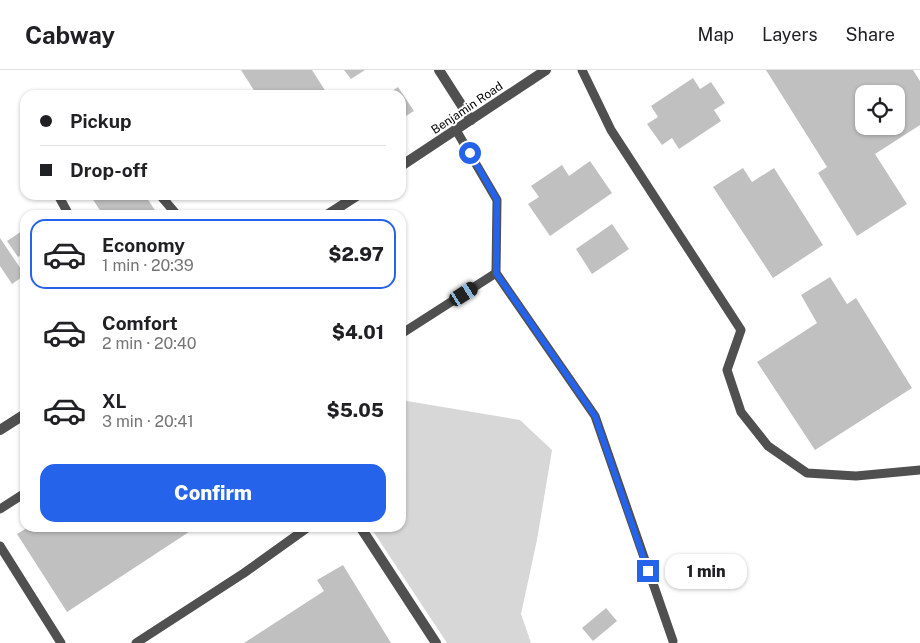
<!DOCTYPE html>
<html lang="en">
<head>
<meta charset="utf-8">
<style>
	body { margin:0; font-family:"Public Sans",sans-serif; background:#f2f2f2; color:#202124; height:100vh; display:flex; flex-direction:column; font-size:19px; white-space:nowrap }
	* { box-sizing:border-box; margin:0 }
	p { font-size:16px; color:#757577 }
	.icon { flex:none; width:28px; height:28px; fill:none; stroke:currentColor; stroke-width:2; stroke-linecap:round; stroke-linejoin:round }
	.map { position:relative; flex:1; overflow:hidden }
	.sheet { position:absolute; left:20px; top:140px; width:386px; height:322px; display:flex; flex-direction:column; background:#fff; border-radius:15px; box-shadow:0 1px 4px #0004 }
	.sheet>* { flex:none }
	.banner { position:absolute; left:20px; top:20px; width:386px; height:110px; border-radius:15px; box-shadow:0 1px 4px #0004; display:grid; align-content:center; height:110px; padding:0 20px; background:#fff }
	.buttons { position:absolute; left:855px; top:15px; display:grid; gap:10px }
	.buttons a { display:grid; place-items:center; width:50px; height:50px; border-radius:10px; background:#fff; box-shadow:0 1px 4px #0004; font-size:25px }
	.end { position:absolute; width:22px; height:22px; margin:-11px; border:6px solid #2563eb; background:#fff; box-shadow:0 0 0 2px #fff }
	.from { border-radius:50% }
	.bubble { position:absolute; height:35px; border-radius:15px; background:#fff; box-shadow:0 1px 4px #0004; font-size:16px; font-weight:800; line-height:35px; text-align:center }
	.car { position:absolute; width:15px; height:30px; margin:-15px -8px; border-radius:6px; box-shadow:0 0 4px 1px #0007; background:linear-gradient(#222 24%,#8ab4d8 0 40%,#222 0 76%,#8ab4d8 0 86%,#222 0) }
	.banner b { display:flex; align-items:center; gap:18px; height:48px; font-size:19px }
	.banner b+b { border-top:1px solid #e0e0e0 }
	.banner i { width:12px; height:12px; background:#202124 }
	ul { padding:9px 0 0; list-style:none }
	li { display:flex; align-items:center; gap:15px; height:70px; margin:0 10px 8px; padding:0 10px; border:2px solid transparent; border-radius:15px }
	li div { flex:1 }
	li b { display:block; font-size:19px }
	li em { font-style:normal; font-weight:800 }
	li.current { border-color:#2563eb }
	li>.icon { width:45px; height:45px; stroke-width:1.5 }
	.button { display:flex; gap:10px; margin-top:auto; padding:10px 20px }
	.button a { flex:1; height:58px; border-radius:15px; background:#2563eb; color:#fff; font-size:20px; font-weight:800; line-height:58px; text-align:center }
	header { display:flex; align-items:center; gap:30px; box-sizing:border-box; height:70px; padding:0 25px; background:#fff; border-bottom:1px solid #e0e0e0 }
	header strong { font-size:24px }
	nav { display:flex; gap:28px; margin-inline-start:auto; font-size:18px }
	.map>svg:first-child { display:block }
	.green { fill:#d7d7d7 }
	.building { fill:#c0c0c0; fill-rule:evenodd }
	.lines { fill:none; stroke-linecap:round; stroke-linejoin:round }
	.service { stroke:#505050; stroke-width:9 }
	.minor { stroke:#505050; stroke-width:10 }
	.tertiary { stroke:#505050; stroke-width:10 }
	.route { stroke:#2563eb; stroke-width:6 }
	.labels { text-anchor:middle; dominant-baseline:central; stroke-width:4; stroke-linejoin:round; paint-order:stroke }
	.street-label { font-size:12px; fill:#000; stroke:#fff }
</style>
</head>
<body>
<header>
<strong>Cabway</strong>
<nav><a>Map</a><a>Layers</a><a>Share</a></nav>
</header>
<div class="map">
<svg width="920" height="573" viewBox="0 0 920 573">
	<rect width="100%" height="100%" fill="#fff"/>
	<polygon class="green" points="401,330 520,350 552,380 537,470 521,544 531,573 447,573 371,458 401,458"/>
	<g class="building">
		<polygon points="241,0 312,0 328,25 257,25"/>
		<polygon points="344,0 365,0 351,9"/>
		<path d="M766,0H913L920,11V55L875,84L907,134L857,166L818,103L827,97ZM864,24H896V56H864Z"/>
		<polygon points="693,8 700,19 711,12 725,33 714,40 721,51 679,79 672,68 662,75 647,54 658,47 651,36"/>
		<polygon points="398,17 414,41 401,49 401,25 386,25"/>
		<polygon points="590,91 612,123 550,166 528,134 539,127 531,116 562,95 569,106"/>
		<polygon points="743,98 752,112 774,98 823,175 773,208 713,117"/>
		<polygon points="90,125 145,125 158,145 103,145"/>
		<polygon points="612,154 629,179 592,204 576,179"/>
		<polygon points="25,159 25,183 18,187 7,171"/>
		<polygon points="0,168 25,205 12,214 0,196"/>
		<polygon points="830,207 847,234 856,228 912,318 815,380 757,292 817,253 801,225"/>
		<polygon points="27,458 195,458 67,542 17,464"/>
		<polygon points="343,495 391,573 244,573 324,521 317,510"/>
		<polygon points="606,538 617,551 593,571 582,558"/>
	</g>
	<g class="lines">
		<g class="service">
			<polyline points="582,0 611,60 741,260 727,300 741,342 768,376 807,403 856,406 920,400"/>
			<polyline points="456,60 497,130 496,203 595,346 673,571"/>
			<polyline points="58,125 69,145"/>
			<polyline points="160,125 177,145"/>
			<polyline points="401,264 496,203"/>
			<polyline points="0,439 25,423"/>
			<polyline points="0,476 61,573"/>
			<polyline points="136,573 244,503 307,458"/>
		</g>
		<polyline class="minor" points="361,458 436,573"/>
		<g class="tertiary">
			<polyline points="439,0 471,50"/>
			<polyline points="401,96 546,0"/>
			<polyline points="327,145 358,125"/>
			<polyline points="0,360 25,344"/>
		</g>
	</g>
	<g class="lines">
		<polyline class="route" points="470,83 497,130 496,203 595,346 648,501"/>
	</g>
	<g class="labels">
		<g class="street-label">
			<text transform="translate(467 38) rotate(-34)">Benjamin Road</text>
		</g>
	</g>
</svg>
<div class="buttons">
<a><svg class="icon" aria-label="locate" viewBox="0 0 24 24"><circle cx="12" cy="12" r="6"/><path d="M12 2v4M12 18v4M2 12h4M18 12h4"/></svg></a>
</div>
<i class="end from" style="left:470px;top:83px"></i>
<i class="end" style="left:648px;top:501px"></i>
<div class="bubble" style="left:665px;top:484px;width:82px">1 min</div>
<i class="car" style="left:464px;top:224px;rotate:57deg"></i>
<div class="banner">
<b><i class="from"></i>Pickup</b>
<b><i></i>Drop-off</b>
</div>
<section class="sheet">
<ul>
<li class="current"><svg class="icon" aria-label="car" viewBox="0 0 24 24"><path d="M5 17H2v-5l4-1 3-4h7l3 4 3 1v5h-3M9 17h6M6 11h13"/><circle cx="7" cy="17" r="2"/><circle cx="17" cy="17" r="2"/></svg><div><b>Economy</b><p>1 min · 20:39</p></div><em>$2.97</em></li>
<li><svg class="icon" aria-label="car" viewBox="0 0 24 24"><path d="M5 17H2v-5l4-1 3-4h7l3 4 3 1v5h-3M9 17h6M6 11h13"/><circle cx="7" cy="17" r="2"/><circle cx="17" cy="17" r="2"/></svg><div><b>Comfort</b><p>2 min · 20:40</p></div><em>$4.01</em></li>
<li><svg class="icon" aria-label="car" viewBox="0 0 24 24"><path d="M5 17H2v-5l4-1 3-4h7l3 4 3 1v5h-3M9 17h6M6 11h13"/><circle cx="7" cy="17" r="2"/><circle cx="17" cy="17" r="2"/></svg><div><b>XL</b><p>3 min · 20:41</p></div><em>$5.05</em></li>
</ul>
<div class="button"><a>Confirm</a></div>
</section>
</div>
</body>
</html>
